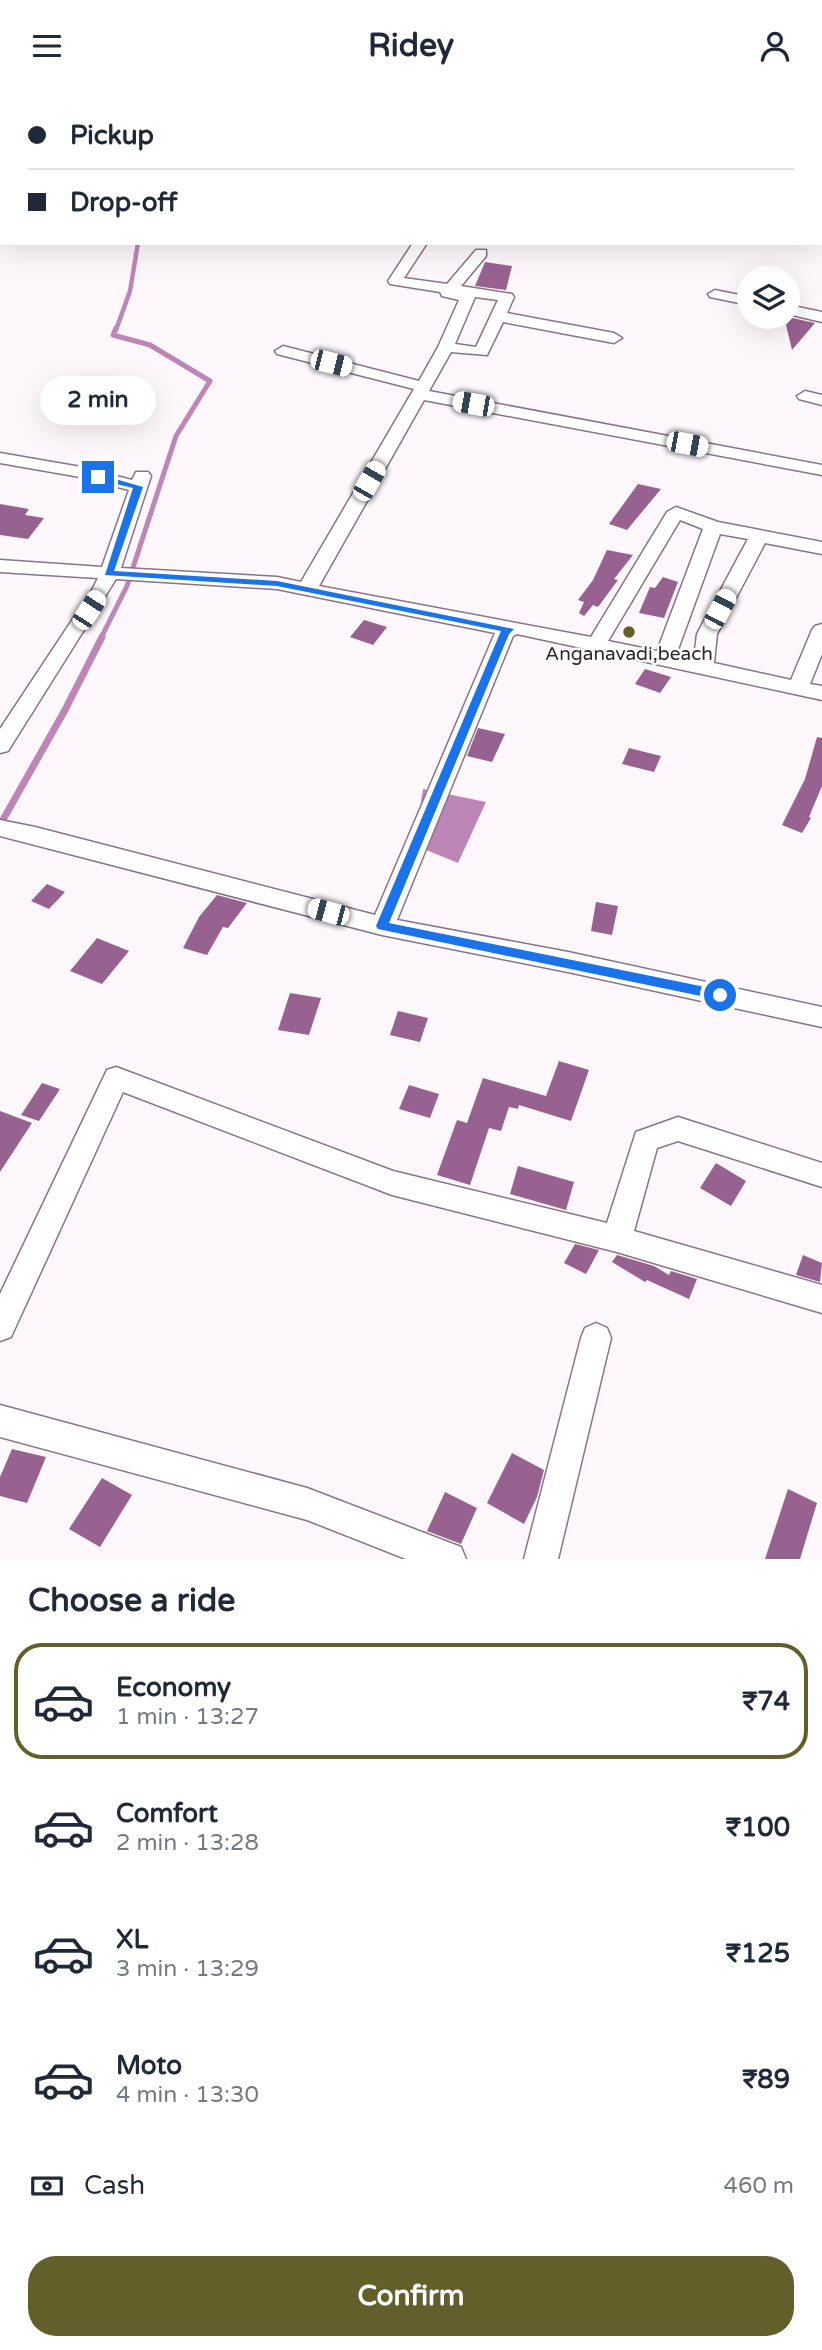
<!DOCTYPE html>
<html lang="en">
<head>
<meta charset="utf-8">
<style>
	body { margin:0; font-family:"Varela Round",sans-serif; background:#f6f6f7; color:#1f2937; height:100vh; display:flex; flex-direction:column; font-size:26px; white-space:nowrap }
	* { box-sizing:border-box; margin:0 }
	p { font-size:23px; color:#747a83 }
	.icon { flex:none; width:38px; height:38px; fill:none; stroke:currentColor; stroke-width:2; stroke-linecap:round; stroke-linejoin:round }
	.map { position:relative; height:1468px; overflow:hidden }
	.drawer { display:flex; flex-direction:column; background:#fff; flex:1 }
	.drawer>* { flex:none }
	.top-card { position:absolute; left:0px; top:0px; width:822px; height:154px; box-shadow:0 7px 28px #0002; display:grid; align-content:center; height:154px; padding:0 28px; background:#fff }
	.tools { position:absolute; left:737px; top:175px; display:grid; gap:14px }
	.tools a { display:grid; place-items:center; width:63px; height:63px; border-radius:50%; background:#fff; box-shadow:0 7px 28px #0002; font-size:35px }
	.end { position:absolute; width:32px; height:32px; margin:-16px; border:9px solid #1a73e8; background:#fff; box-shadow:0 0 0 4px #fff }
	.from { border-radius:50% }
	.bubble { position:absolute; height:49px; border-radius:24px; background:#fff; box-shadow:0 7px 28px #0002; font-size:23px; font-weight:700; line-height:49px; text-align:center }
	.car { position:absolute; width:21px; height:42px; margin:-21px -10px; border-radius:9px; box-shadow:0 0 5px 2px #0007; background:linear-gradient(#fff 24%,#345 0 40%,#fff 0 76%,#345 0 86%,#fff 0) }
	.top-card b { display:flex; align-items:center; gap:24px; height:66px; font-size:26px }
	.top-card b+b { border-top:2px solid #e0e1e3 }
	.top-card i { width:18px; height:18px; background:#1f2937 }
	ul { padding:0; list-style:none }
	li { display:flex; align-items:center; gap:21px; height:116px; margin:0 14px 10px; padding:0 14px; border:4px solid transparent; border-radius:28px }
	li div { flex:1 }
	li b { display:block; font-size:26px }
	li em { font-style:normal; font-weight:700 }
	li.on { border-color:#625f2b }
	li>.icon { width:63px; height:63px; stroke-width:1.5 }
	h2 { padding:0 28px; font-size:32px; line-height:84px }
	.pay { display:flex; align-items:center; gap:18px; height:77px; padding:0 28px; font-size:26px }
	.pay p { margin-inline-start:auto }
	.action { display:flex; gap:14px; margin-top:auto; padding:14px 28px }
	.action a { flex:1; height:80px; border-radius:28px; background:#625f2b; color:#fff; font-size:28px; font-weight:700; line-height:80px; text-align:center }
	header { display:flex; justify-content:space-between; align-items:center; height:91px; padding:0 28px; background:#fff; font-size:32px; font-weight:700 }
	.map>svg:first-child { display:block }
	.water { fill:#bd86b6 }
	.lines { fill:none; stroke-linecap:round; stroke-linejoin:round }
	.stream-far2 { stroke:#bd86b6; stroke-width:4.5 }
	.stream-far1 { stroke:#bd86b6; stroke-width:5 }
	.stream { stroke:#bd86b6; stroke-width:7 }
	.building { fill:#976290 }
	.minor-casing { stroke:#8a7387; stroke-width:3 }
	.tertiary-casing { stroke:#8a7387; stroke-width:4 }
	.trunk-casing { stroke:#8a7387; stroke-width:3 }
	.minor { fill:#fff; fill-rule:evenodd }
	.tertiary { fill:#fff; fill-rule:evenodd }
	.trunk { fill:#fff; fill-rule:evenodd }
	.rail-casing { stroke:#80777e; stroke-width:5 }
	.rail { stroke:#fff; stroke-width:3.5; stroke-dasharray:10; stroke-linecap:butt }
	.route { fill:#1a73e8 }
	.poi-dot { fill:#625f2b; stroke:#fff; stroke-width:2.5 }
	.labels { text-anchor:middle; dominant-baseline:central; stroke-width:5; stroke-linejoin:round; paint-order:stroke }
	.poi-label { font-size:19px; fill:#2f252d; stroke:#fff }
</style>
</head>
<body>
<header><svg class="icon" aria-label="menu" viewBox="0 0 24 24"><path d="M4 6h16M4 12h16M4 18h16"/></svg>Ridey<svg class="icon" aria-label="person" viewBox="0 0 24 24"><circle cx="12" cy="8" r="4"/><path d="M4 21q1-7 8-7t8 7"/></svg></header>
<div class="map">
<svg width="822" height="1468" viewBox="0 0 822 1468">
	<rect width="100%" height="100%" fill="#fef8fd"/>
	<polygon class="water" points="423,698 486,711 458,772 414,754"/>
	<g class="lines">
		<polyline class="stream-far2" points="116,239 130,200 138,152"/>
		<polyline class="stream-far1" points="101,547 127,495 176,345 210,290 150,254 113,244 116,237"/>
		<polyline class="stream" points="0,734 65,619 102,546"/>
	</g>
	<g class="building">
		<polygon points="485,171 512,175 506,199 475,195"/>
		<polygon points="792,227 815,232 792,259 786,234"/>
		<polygon points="638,393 661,398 627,439 609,433"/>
		<polygon points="0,413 29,418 25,424 44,427 28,448 0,444"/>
		<polygon points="607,459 633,464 614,488 618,489 598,516 593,514 584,525 579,522 584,511 578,509 593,489"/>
		<polygon points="663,486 678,491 664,527 639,522 650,496 655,497"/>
		<polygon points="364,529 387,536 373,554 350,546"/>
		<polygon points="645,578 671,586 660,602 635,593"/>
		<polygon points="478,637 505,643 492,671 467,665"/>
		<polygon points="817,646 822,647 822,695 809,726 811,727 802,742 782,734 805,688"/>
		<polygon points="629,657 661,665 654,681 622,673"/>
		<polygon points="47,793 65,801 49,818 31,810"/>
		<polygon points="217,804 247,812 228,837 223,836 207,864 183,857 199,826"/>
		<polygon points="596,811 618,815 612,844 591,840"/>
		<polygon points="97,847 129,860 102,893 70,880"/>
		<polygon points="290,902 321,907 309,944 278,939"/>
		<polygon points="398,920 428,927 420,951 390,944"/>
		<polygon points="559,970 589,979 571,1030 519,1014 518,1018 509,1016 501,1040 489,1037 470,1094 437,1084 457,1029 467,1032 483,987 546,1005"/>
		<polygon points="42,992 60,998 39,1030 21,1024"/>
		<polygon points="409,994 439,1003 430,1027 399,1018"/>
		<polygon points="0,1020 32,1032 0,1081"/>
		<polygon points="716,1072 746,1090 731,1115 700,1097"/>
		<polygon points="518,1075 574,1091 566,1119 510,1103"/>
		<polygon points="575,1153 599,1159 586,1183 564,1172"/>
		<polygon points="617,1164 654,1175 669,1184 671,1180 697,1188 689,1208 647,1189 645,1191 612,1171"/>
		<polygon points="803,1164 822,1172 820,1191 796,1184"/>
		<polygon points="12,1358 46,1366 27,1412 0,1405 0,1386"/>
		<polygon points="512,1362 544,1379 537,1406 524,1433 487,1412"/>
		<polygon points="102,1387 132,1404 100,1456 69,1438"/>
		<polygon points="788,1398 817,1412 800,1468 765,1468"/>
		<polygon points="445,1401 477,1417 461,1453 427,1440"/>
	</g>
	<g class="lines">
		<defs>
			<g id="minor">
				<polygon points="106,0 118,0 105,2"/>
				<rect x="0" y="5" width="2" height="8"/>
				<path d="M413,152H427L404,187L447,193L476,159H486V165L461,195L512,203L514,206L507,222L614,242L622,247L614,252L503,231L487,264L451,261L429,300L822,374V384L424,309L319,495L591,546L667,421L676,416L718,431L822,451V463L765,452L717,543L714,572L791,589L812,539L815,535L822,533V563L810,593L822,595V609L517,543L513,545L397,829L568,861L822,916V936L568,881L382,844L0,745V729L35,736L375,824L495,542L277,498L116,488L8,660L0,662V638L92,499L98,487L0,481V469L102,476L129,399L80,386L0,372V362L81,376L132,389L136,381H148L151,385L121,477L277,486L301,491L414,298L277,263L275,260L283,255L419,290L438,256L459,209L442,205L440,201L390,193L388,190ZM475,206L498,209L476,256L455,253ZM680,429L703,438L657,560L608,550ZM720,443L748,448L697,543L694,568L676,564Z"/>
				<polygon points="715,199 749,206 749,214 710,206 708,203"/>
				<polygon points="788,214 822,221 822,231 788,223"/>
				<polygon points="805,300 822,304 822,314 799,308 797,305"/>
				<polygon points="116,976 393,1080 607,1132 636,1041 678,1026 822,1072 822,1096 678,1050 657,1057 634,1140 822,1194 822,1222 617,1161 392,1104 123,1001 11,1246 0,1250 0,1203 107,979"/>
				<polygon points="596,1232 607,1237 611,1247 558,1468 524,1468 581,1247 585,1237"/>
				<polygon points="0,1314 307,1397 461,1456 466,1468 406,1468 307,1429 0,1346"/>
			</g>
			<g id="tertiary">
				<polygon points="558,0 574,0 575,2 559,2"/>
				<polygon points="622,0 638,0 639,2 623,2"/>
				<rect x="821" y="96" width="1" height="11"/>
				<rect x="821" y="137" width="1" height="11"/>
			</g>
			<g id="trunk">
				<polygon points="599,0 620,0 621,2 601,2"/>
				<polygon points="822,106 822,120 821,120 821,107"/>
			</g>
		</defs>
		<use href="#minor" class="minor-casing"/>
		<use href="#tertiary" class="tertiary-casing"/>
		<use href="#trunk" class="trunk-casing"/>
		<use href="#minor" class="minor"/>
		<use href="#tertiary" class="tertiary"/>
		<use href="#trunk" class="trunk"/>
		<defs>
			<polyline id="rail" points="102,2 104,0"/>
		</defs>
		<use href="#rail" class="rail-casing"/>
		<use href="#rail" class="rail"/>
	</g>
	<polygon class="route" points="98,383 143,396 114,480 277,490 514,538 509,543 389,832 720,899 725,901 725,908 720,909 378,838 376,835 501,540 277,495 105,484 133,397 95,388 95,384"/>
	<circle class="poi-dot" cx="629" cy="541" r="7"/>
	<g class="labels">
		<g class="poi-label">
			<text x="629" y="563">Anganavadi,beach</text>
		</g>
	</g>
</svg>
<div class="tools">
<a><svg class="icon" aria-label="layers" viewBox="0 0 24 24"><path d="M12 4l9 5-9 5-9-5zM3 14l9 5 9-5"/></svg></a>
</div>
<i class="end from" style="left:720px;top:904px"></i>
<i class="end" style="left:98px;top:386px"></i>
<div class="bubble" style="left:40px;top:285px;width:116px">2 min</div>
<i class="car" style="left:331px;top:272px;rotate:104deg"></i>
<i class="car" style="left:473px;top:313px;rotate:280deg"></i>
<i class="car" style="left:687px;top:353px;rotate:101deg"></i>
<i class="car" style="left:369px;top:390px;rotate:30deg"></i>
<i class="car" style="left:720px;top:518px;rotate:28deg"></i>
<i class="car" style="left:89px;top:519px;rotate:33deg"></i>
<i class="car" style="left:328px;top:821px;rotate:285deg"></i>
<div class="top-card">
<b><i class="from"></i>Pickup</b>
<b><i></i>Drop-off</b>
</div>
</div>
<section class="drawer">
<h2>Choose a ride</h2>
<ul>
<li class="on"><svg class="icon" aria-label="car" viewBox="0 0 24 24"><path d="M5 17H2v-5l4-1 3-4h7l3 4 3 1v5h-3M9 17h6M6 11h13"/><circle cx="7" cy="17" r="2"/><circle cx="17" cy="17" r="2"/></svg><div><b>Economy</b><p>1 min · 13:27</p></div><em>₹74</em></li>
<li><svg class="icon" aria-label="car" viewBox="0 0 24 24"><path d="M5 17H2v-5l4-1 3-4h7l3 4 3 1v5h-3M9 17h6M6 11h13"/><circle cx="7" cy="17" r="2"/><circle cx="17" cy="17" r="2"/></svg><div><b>Comfort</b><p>2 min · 13:28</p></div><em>₹100</em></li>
<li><svg class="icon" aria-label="car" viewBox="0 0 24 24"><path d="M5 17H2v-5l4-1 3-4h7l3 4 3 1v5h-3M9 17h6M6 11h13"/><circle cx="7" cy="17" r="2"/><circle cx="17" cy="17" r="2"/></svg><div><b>XL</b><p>3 min · 13:29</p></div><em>₹125</em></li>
<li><svg class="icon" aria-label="car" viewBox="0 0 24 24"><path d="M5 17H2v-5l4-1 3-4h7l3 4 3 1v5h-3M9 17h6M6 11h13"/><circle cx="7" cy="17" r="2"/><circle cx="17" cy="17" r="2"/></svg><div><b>Moto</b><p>4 min · 13:30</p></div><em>₹89</em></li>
</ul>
<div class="pay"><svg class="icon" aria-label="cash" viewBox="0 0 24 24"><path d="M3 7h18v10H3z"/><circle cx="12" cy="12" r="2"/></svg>Cash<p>460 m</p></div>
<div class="action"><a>Confirm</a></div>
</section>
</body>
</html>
